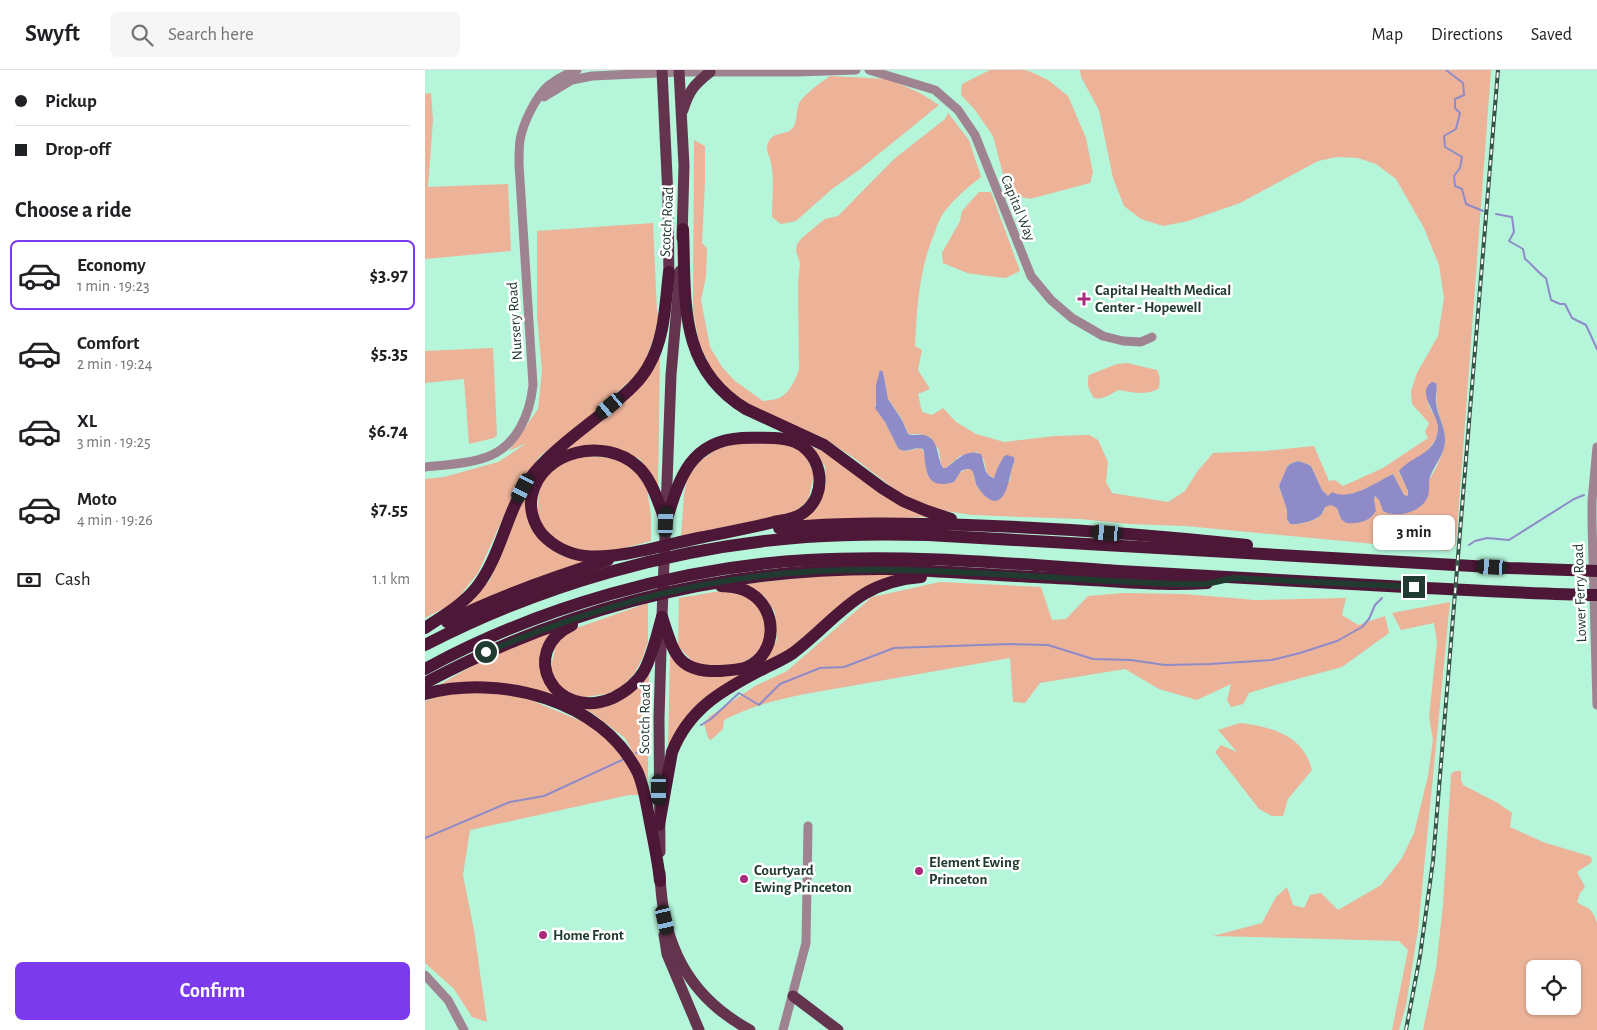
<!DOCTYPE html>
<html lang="en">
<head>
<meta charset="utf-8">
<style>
	body { margin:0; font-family:"Alegreya Sans",sans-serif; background:#f6f6f6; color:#202124; height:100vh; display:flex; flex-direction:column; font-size:19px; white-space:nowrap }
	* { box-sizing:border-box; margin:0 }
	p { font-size:16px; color:#757577 }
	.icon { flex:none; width:28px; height:28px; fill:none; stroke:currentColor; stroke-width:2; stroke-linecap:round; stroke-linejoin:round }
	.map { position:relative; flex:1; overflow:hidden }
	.sheet { display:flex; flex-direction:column; background:#fff; width:425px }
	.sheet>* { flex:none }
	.top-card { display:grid; align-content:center; height:110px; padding:0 15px; background:#fff }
	.tools { position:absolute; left:1101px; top:890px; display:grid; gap:10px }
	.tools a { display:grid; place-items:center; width:55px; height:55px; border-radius:8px; background:#fff; box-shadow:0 1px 4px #0004; font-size:25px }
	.end { position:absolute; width:22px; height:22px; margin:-11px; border:6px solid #213b30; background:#fff; box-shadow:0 0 0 2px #fff }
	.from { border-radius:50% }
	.bubble { position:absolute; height:35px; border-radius:8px; background:#fff; box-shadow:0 1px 4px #0004; font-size:16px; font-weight:600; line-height:35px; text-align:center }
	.car { position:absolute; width:15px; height:30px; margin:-15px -8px; border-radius:6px; box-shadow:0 0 4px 1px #0007; background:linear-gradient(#222 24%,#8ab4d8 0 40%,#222 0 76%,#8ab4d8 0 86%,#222 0) }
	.top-card b { display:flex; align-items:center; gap:18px; height:48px; font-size:19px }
	.top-card b+b { border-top:1px solid #e0e0e0 }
	.top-card i { width:12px; height:12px; background:#202124 }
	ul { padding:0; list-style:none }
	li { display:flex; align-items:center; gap:15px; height:70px; margin:0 10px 8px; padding:0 5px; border:2px solid transparent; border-radius:8px }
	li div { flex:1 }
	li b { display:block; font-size:19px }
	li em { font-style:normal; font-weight:600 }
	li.active { border-color:#7c3aed }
	li>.icon { width:45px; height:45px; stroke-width:1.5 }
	h2 { padding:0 15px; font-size:22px; line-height:60px }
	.pay { display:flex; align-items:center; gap:12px; height:55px; padding:0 15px; font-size:19px }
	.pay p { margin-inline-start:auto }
	.action { display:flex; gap:10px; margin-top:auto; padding:10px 15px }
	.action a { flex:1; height:58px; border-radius:8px; background:#7c3aed; color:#fff; font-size:20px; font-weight:600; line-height:58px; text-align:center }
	header { display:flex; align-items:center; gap:30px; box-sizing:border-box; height:70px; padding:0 25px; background:#fff; border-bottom:1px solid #e0e0e0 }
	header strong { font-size:24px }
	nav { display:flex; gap:28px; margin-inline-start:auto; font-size:18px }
	.search { width:350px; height:45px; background:#f6f6f6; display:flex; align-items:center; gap:12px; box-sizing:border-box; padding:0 18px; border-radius:8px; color:#757577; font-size:19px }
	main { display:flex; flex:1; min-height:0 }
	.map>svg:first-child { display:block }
	.green { fill:#ecb398; fill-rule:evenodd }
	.water { fill:#8f8bc9 }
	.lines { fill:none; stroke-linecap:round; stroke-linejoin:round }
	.stream { stroke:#8f8bc9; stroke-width:2 }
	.minor { stroke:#a08391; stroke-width:9 }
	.major { stroke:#64344e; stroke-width:11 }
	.highway { stroke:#4d1737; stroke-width:12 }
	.rail-casing { stroke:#365548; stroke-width:4 }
	.rail { stroke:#fff; stroke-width:2; stroke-dasharray:5.5; stroke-linecap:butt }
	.route { stroke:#213b30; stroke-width:6 }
	.poi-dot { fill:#aa2b7b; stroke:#fff; stroke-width:2 }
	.labels { text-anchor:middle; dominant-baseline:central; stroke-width:5; stroke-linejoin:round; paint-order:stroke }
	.street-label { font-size:15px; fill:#213b30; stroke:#fff }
	.poi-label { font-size:15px; font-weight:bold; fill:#213b30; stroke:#fff; text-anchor:start }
</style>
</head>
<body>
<header>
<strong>Swyft</strong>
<div class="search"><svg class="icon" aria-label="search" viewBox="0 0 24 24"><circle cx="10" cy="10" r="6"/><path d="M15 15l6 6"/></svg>Search here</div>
<nav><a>Map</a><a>Directions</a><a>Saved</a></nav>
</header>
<main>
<section class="sheet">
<div class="top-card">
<b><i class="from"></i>Pickup</b>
<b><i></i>Drop-off</b>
</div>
<h2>Choose a ride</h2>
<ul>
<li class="active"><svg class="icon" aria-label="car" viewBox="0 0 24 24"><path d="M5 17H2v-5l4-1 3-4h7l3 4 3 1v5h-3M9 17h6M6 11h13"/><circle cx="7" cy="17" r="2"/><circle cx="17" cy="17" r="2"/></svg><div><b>Economy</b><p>1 min · 19:23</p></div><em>$3.97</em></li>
<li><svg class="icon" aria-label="car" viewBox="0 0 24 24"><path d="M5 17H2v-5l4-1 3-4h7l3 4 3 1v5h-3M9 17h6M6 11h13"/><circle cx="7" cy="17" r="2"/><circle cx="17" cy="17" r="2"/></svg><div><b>Comfort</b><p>2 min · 19:24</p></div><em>$5.35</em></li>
<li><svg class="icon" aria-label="car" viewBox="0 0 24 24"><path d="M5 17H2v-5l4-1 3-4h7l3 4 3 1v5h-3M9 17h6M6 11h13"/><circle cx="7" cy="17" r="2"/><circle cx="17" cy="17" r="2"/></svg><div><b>XL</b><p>3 min · 19:25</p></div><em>$6.74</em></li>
<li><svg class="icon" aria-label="car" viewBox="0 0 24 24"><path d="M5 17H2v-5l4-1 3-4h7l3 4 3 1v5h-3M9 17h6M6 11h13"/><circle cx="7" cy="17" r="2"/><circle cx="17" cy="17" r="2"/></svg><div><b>Moto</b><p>4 min · 19:26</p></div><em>$7.55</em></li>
</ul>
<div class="pay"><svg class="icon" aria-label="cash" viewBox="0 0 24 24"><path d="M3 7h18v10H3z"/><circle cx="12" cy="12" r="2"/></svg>Cash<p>1.1 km</p></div>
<div class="action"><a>Confirm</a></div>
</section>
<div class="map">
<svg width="1172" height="960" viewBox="0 0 1172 960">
	<rect width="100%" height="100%" fill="#b5f5da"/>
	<g class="green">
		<polygon points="565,0 597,0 604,1 623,10 643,26 661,68 668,103 665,113 605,129 593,126 578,104 568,66 550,40 536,25 537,14"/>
		<path d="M655,0H1066L1031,475L1023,481L760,456L704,454L655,449L547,445L514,440L476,424L429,388L397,367L360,352L326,336L301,318L286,299L274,272L268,241L269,70L280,76V113L277,173L282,178L281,207L276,230L285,277L297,297L310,311L338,331C343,330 349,330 354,328C364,324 371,309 374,299L373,214L375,193L371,181L372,174L378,167L396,152L400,149L413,146L469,89L520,49L523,43L544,70L556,107C543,117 530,128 520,141C515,147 512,155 510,162C494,199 492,237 490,276L497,280L493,300L505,319L493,324L497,342L507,345L518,338L531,352L551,364L579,372L630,366L664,365L673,370L683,392L681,412L687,423L743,432L760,421L772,402L788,383L840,381L889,376L904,411L910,410L918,416L958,398L1003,368L1000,362L1004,353L987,334L986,321L992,303L1013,266L1019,228L1014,195L999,158L971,109L951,94L933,88L912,87L893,91L815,133L763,151L738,156L716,149L699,136L688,108L674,40L656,7ZM458,302L463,329L477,349L483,364H494L505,367L514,380L516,394L518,398H521L535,386L552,382C554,384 556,386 558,388C562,396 558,405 570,408L572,399L589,393L586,401L585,411L553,419L547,400C537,397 534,405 529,412L501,399C500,392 502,382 495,378C488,379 479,384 473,378L460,352L450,337ZM1005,313H1011C1013,320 1010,328 1012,336C1014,348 1020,357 1020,370C1020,389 995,425 984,442L970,444L959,442L954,430L950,426L949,429L950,435L916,449L912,438L906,435L900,437C899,439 899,442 897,444C891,451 874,455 865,454L862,449V440L854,416L862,397L865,394L873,391L882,394L886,396L897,420L903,426L908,423C923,432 954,411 968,404L979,425L983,426V421L974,402C990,390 1019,375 1012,351C1010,344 1004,339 1003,333C1002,327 1004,318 1005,313Z"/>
		<path d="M405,6L463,9L495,23L514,35L434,100L407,119L371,151L356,154L347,147C347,129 350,107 345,89C343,83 340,78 344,71C349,61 364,66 369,56C372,50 371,44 373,37C374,27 397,12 405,6Z"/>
		<polygon points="6,23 8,50 3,117 83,114 86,181 0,189 0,24"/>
		<polygon points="554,122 566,122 595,201 581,208 570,207 542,203 518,193 517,183 535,151 537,141"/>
		<polygon points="228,153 232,241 235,250 217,300 171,341 114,387 88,426 53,503 29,533 0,548 0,409 19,407 73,392 102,373 84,381 113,339 117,301 112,246 112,161"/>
		<polygon points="68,278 72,365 69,368 44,374 39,309 0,313 0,281"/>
		<polygon points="235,284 233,419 215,389 187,378 133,383"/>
		<path d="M702,293L732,300C735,306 736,313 733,319C720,326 707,322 694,320C685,324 679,330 669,328C664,321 661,313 664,305L692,294Z"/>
		<polygon points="319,372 366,374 380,384 389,405 383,430 369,443 256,466 259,425 262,408 274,392 293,378"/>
		<polygon points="387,377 410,386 505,447 370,452 391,434 401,414 400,396"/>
		<path d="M156,385L192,389L214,401L222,418L226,447V471C206,476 186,483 165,482C146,482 128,470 117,455C110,445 113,416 120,407C129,396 144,390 156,385Z"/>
		<polygon points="108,410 103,451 118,473 137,486 164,490 40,538 65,510 97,431"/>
		<polygon points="405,505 474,505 383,563 359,583 338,593 352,570 350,542 339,526 320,514"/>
		<path d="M515,512L616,517L627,550L641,549L663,526L698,523L759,524L830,530L921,528L917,545L933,555L960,546L964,563L917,597L850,615L824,623L818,634L806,637L802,630L806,614L772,630L734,619L700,599L615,613L600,633L588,632L585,588L380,624C352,630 325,636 299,650L298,659L286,670L283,668L279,653L284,647L330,616L362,601L447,527Z"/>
		<polygon points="295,521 323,525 338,542 342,559 337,579 325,588 315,594 284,596 268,592 253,576 254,528"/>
		<polygon points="1025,532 993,860 981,935 974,960 967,960 983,880 974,871 788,866 837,853 851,827 862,817 868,835 879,838 885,825 896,823 913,840 956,815 977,788 989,763 1003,706 1008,670 1004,647 1012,572 1009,553 976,560 967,543"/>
		<polygon points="223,533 223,572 217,589 209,604 196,618 181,624 160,627 145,626 132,615 126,598 131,573 143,561"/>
		<polygon points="126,561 116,596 119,612 136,630 88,614 38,614 12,616 58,590"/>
		<polygon points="245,584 266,602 324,602 301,613 269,637 243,676"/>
		<polygon points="224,602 223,710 200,668 166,642 148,636 184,636 212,619"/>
		<polygon points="32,620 91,624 168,656 200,687 217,725 204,725 45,760 38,805 49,860 62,952 47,947 29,919 0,893 0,631"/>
		<path d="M815,653C839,656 865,661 879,682C883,687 885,694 887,700L863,729L858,746H847L834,739L790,682L796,675L812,682L793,660Z"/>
		<path d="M1030,701H1036V710L1038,715L1073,733L1087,743L1085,757L1118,772L1164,786L1167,788L1166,793L1152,802L1160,817L1155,823L1152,832C1156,835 1159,836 1163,838C1168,841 1170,848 1172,853V960H998L1011,898L1018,835L1026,704ZM1110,899H1148V936H1110Z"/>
	</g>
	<g class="water">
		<path d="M455,300L458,302L463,329L477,350L483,364C488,366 493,364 499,365C515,369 511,387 518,398H521C532,390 541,378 556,384C560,393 558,405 569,408L572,399L579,386L582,385L589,387C590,393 587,396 586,402C584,410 580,436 566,430C561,428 554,420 552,416C548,408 551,394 536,401L529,412C502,420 501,403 499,382L498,379C489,376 480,385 473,378L460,352L450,338L451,335V315Z"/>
		<path d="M1007,312L1011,313C1013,319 1010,325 1011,332C1012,346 1021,357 1020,372C1019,386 1009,395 1005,407C1003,413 1005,420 1003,426C998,442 971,449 958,441L954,430L950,426L949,429L951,441C944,452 933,454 921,453L916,449L912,438L906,435L900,437C899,439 898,442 897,444C891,451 873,455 865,454L862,449V440L854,416L862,397L865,394L873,391L882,394L886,396L897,420L903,426L907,422C924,432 951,412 968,404L979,425L983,426V421L974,401C987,385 1011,385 1013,359C1014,344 990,323 1007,312Z"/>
	</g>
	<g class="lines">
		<g class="stream">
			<polyline points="1021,0 1038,13 1039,25 1030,29 1030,38 1035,43 1031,59 1019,66 1020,77 1037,87 1035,98 1029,106 1030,116 1037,119 1041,134 1058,141"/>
			<path d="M1071,144L1087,147L1089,162L1084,171L1098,179L1100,189C1108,195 1113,203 1121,208L1126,230L1135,234H1140L1147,248L1161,255L1172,279"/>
			<polyline points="1044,475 1050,471 1062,468 1084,470 1149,429 1159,425"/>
			<polyline points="276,655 286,649 314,623 334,635 355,614 395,598 419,597 469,578 584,574 623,575 668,589 706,590 740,595 785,594 847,590 875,583 912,571 937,557 944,549 950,535 957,528"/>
			<polyline points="211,683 219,680"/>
			<polyline points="0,768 85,732 119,726 197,690"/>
		</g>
		<g class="minor">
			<polyline points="444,0 510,20 533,40 550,65 606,206 626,230 647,248 678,266 698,271 716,272 727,267"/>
			<polyline points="119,27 147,10 167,6 255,2 372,2 431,0"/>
			<polyline points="1172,377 1167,431 1167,453 1172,635"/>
			<path d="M0,397C20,395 43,394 62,387C92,376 105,344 108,315L94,94C94,86 94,78 95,70C98,53 111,26 124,15C132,9 143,3 152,0"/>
			<polyline points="0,905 23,930 39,960"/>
			<polyline points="358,960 381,873 383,756"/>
		</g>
		<g class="major">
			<polyline points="237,0 243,127 244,211"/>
			<polyline points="254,0 259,96 257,168"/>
			<path d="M258,40C264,20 270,14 285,2"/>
			<polyline points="235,782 234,648 237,547 246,305 255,201"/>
			<path d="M235,803C237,873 262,926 325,960"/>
			<polyline points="239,865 242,884 274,960"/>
			<polyline points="368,926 413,960"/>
		</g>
		<g class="highway">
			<path d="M258,159C261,230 252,297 321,339L399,375L457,418L478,431L502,441L526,449"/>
			<path d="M317,368C334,368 354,366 370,372C398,384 404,425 378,443C370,449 359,450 349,452C326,458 303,462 279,467C245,473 193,490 160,486C144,484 128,476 117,464C108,453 104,438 107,425C117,380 180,367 212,396C228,410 233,433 241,452C254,410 264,371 317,368Z"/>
			<path d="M354,458C417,452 479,453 543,455C636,458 730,465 822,475"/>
			<path d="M237,547C249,583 252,603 296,601C305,600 314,600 322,597C353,583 353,539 325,523C316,517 306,517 296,516"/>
			<path d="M22,552C74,526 128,507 183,490"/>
			<path d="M147,555C92,581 129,653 188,628C200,622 212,613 219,601C228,584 232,564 237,547"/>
			<path d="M0,558C18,546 37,535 51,518C78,484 81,437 109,403C130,378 161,357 186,336C200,324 214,313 223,297C240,268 240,235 244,202"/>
			<path d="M0,575C118,514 249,477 381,467C422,464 463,464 503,465L1083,498L1172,501"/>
			<path d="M0,599C113,537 255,497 383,490C486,484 590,494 694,501C789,506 885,512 981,517C1044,520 1108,524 1172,525"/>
			<path d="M0,613C143,537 299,498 461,499C498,500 536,503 573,505C604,507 635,508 666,510C704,512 744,516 782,513"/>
			<path d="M0,624C74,604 177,629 213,703C219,717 221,732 224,747C228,769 233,790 235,811"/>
			<path d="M234,755L247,682C264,639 296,621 334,601C345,595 358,590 368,583C414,548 431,512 496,507"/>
		</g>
		<defs>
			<polyline id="rail" points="981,960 995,886 1008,791 1073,0"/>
		</defs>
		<use href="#rail" class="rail-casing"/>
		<use href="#rail" class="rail"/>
	</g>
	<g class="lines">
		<path class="route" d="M61,582C161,540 269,509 378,502C501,494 625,510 748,514H781L809,508L989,517"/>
	</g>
	<g class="poi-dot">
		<path d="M656.5 221.5h5v5h5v5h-5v5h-5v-5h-5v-5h5z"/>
		<circle cx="494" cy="801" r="5"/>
		<circle cx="319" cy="809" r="5"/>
		<circle cx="118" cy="865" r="5"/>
	</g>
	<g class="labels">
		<g class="street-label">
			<text transform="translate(593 138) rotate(68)">Capital Way</text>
			<text transform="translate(242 152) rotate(-87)">Scotch Road</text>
			<text transform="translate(90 251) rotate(-94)">Nursery Road</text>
			<text transform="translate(1155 523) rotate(-92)">Lower Ferry Road</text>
			<text transform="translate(220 649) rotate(-89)">Scotch Road</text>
		</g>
		<g class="poi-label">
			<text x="670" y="220">Capital Health Medical<tspan x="670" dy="17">Center - Hopewell</tspan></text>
			<text x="504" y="792">Element Ewing<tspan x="504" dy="17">Princeton</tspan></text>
			<text x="329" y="800">Courtyard<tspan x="329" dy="17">Ewing Princeton</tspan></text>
			<text x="128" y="865">Home Front</text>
		</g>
	</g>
</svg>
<div class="tools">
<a><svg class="icon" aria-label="locate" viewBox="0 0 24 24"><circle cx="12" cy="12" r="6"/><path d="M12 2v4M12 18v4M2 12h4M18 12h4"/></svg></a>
</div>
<i class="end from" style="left:61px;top:582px"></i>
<i class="end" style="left:989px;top:517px"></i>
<div class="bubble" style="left:948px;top:445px;width:82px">3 min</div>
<i class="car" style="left:185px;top:336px;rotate:230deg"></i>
<i class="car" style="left:98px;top:418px;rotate:207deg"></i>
<i class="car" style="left:241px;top:452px;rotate:2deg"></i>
<i class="car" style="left:682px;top:463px;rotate:275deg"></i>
<i class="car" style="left:1067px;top:497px;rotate:273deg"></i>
<i class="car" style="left:234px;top:720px;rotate:180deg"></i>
<i class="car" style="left:240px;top:850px;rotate:167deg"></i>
</div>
</main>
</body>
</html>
